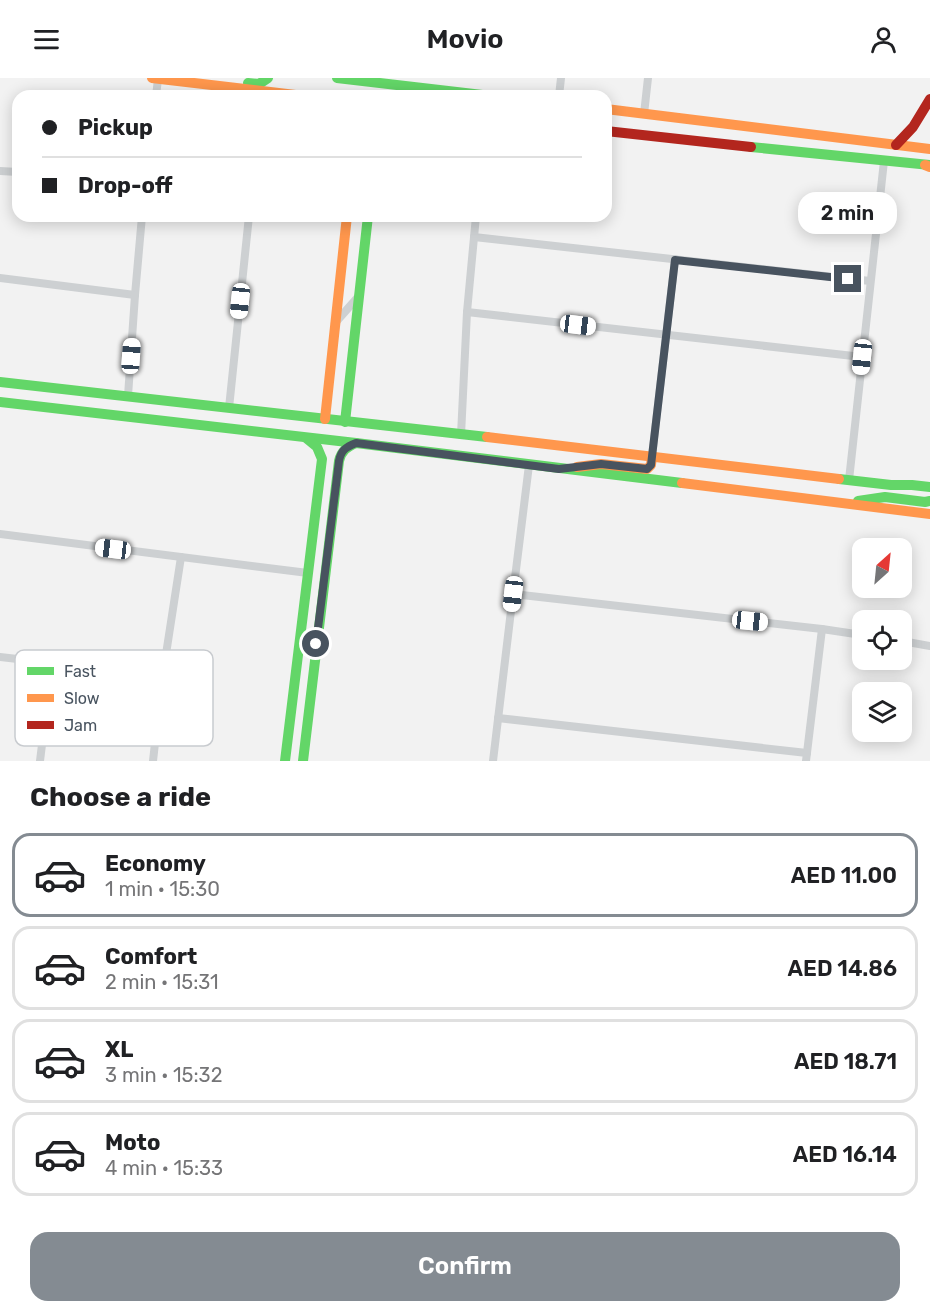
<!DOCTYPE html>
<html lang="en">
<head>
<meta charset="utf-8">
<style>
	body { margin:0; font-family:Rubik,sans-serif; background:#f2f2f2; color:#202124; height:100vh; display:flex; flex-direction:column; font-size:22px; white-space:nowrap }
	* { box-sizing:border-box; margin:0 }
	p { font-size:20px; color:#757577 }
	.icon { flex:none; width:33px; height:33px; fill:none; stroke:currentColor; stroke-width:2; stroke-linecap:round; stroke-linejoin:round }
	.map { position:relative; height:683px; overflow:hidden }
	.sheet { display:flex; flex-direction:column; background:#fff; flex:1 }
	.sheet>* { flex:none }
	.hud { position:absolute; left:12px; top:12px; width:600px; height:132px; border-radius:18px; box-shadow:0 3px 15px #0003; display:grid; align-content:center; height:132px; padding:0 30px; background:#fff }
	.needle { width:39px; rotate:27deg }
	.buttons { position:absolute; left:852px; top:460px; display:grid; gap:12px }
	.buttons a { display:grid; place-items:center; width:60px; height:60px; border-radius:12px; background:#fff; box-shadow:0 3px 15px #0003; font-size:30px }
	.end { position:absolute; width:27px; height:27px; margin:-14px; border:8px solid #48535f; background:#fff; box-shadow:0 0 0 3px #fff }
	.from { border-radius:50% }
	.bubble { position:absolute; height:42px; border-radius:18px; background:#fff; box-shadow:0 3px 15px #0003; font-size:20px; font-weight:600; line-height:42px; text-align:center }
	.car { position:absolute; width:18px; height:36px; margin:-18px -9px; border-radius:8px; box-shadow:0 0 4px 2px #0007; background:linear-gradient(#fff 24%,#345 0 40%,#fff 0 76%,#345 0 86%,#fff 0) }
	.hud b { display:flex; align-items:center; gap:21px; height:57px; font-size:22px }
	.hud b+b { border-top:2px solid #e0e0e0 }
	.hud i { width:15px; height:15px; background:#202124 }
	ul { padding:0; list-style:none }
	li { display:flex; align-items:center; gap:18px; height:84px; margin:0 12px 9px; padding:0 18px; border:3px solid #e0e0e0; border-radius:18px }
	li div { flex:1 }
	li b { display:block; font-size:22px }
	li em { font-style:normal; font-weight:600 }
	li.current { border-color:#848b92 }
	li>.icon { width:54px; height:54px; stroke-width:1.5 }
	h2 { padding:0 30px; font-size:27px; line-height:72px }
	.cta { display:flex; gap:12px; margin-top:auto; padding:12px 30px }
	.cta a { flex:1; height:69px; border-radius:18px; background:#848b92; color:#fff; font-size:24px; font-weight:600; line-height:69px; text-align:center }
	header { display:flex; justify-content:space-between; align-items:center; height:78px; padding:0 30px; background:#fff; font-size:27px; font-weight:600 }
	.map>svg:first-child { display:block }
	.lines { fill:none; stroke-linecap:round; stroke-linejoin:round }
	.street { stroke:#cdd0d2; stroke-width:8 }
	.fast { stroke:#63d668; stroke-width:10 }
	.slow { stroke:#ff974d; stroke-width:10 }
	.jam { stroke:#b3261e; stroke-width:10 }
	.route { stroke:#48535f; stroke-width:8 }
	.key { fill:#fff; stroke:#c8cbcf; stroke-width:1.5 }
	.key-label { font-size:16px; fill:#48535f }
</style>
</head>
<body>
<header><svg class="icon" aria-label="menu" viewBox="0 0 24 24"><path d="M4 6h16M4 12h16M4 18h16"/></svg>Movio<svg class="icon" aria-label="person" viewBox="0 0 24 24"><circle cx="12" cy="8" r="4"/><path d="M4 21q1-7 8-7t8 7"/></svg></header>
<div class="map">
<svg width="930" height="683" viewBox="0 0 930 683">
	<rect width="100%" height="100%" fill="#f2f2f2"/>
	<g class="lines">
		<g class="street">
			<polyline points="156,18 158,1"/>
			<polyline points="364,18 370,18"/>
			<polyline points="559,18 561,0"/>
			<polyline points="644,36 648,0"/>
			<polyline points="0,93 18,94"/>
			<polyline points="474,159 870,203"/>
			<polyline points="0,200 135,217 142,138"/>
			<polyline points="467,234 862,279"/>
			<polyline points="335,245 358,219"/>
			<polyline points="128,318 135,217"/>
			<polyline points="229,330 249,138"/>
			<polyline points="461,357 467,234 476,138"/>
			<polyline points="652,378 675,181"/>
			<polyline points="529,387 513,516 822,551 862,557"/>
			<polyline points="849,402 884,83"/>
			<polyline points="0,456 308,495"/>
			<polyline points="902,563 930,568"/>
			<polyline points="0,579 52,585 162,602"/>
			<polyline points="498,640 807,675"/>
			<polyline points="40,683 52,585"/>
			<polyline points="153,683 162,602 181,479"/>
			<polyline points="493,683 513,516"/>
			<polyline points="806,683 822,551"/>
		</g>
		<g class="fast">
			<polyline points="337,0 491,18"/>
			<polyline points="248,5 259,6 268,0"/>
			<polyline points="751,69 930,87"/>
			<polyline points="0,304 487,359"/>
			<polyline points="0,324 356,365 682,405"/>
			<polyline points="345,344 368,138"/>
			<polyline points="839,401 891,407 912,407 930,409"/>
			<polyline points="858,423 885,419 925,424 930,423"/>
			<polyline points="285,683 322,381 317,369 306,360"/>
			<path d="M303,683L339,383C341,373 347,369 356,365"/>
		</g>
		<g class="slow">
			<polyline points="152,0 304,18"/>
			<polyline points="606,31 930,71"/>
			<polyline points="925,87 930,89"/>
			<polyline points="325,341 347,138"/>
			<polyline points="487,359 839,401"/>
			<polyline points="577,389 601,386 647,391 651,387 652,378"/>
			<polyline points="682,405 930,436"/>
		</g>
		<g class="jam">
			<polyline points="606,53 751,69"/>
			<polyline points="896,67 913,49 930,21"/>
		</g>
	</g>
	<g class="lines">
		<path class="route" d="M316,566L339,383C341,372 346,369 356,365L559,391L601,386L647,391L651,387L675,182L848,201"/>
	</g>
	<rect x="15" y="572" width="198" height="96" rx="9" class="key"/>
	<rect x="27" y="589" width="27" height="8" fill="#63d668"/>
	<rect x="27" y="616" width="27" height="8" fill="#ff974d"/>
	<rect x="27" y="643" width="27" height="8" fill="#b3261e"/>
	<g class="key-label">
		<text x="64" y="599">Fast</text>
		<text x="64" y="626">Slow</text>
		<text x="64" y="653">Jam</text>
	</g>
</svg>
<div class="buttons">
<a><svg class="needle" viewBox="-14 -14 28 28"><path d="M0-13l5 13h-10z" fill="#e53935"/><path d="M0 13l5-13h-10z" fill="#757577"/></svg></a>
<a><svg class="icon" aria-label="locate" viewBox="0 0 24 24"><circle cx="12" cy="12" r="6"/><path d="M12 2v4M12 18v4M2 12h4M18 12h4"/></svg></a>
<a><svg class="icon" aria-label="layers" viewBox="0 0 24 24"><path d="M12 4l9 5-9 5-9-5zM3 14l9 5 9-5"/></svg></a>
</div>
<i class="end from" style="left:316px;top:566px"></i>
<i class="end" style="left:848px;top:201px"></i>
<div class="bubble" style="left:798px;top:114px;width:99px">2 min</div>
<i class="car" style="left:240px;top:223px;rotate:186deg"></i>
<i class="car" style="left:578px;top:247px;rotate:97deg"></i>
<i class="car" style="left:131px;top:278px;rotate:4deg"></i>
<i class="car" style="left:862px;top:279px;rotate:186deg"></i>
<i class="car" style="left:113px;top:471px;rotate:277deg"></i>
<i class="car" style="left:513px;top:516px;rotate:187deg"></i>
<i class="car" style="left:750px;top:543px;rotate:96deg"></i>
<div class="hud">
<b><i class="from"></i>Pickup</b>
<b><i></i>Drop-off</b>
</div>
</div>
<section class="sheet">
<h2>Choose a ride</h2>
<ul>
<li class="current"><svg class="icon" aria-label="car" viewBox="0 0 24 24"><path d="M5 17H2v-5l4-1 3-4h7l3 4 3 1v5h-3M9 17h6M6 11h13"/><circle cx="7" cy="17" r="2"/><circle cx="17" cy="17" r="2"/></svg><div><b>Economy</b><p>1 min · 15:30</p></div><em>AED 11.00</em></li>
<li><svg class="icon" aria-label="car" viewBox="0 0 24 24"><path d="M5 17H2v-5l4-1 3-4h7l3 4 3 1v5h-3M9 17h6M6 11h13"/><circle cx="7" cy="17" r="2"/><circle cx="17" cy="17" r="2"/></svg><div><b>Comfort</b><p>2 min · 15:31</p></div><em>AED 14.86</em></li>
<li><svg class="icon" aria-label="car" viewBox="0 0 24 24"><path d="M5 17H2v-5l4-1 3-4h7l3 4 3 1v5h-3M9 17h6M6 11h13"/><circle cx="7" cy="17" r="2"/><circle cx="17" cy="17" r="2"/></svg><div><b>XL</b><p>3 min · 15:32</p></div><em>AED 18.71</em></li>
<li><svg class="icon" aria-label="car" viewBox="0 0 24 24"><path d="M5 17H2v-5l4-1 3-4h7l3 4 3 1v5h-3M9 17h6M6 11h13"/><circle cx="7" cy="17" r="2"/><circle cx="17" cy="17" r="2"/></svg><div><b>Moto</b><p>4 min · 15:33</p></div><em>AED 16.14</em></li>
</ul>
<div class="cta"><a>Confirm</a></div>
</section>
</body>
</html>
